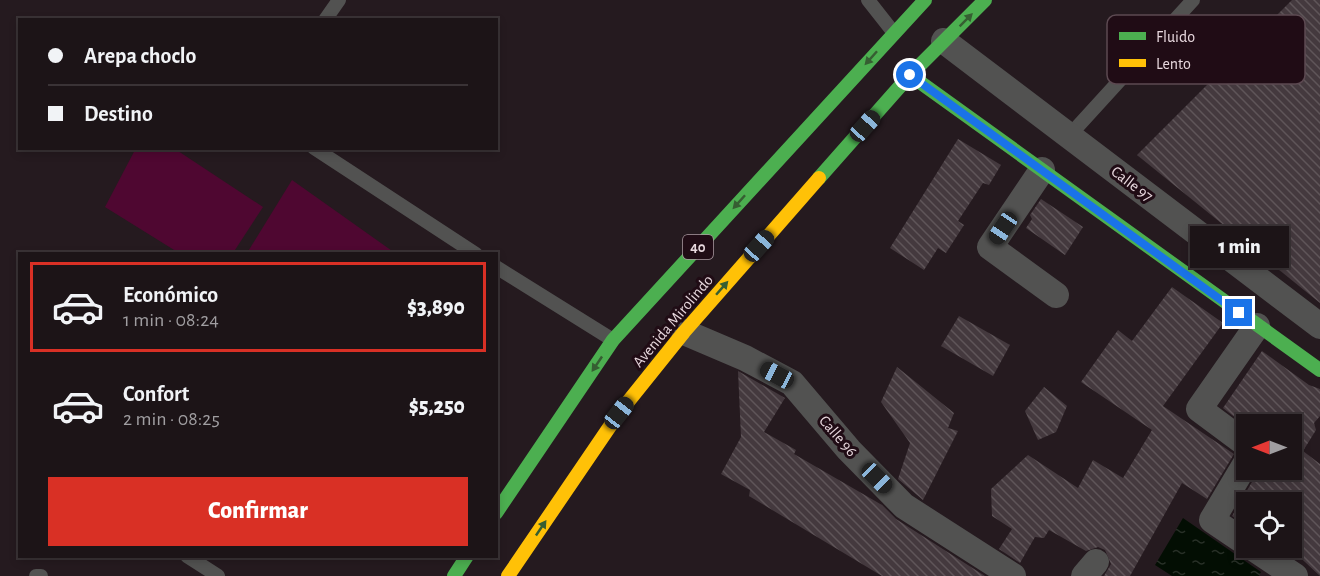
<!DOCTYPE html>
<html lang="es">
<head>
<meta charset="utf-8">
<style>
	body { margin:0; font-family:"Alegreya Sans",sans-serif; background:#251d20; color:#f1f3f6; height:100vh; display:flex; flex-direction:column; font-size:22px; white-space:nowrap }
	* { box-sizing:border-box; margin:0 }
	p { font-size:20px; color:#a09ea1 }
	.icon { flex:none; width:33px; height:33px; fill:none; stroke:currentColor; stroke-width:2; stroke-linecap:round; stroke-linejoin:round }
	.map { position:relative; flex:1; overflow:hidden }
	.side { position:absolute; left:18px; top:252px; width:480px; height:306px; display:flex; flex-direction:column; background:#1c1417; border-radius:0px; box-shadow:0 3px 9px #0003,0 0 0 2px #3a3336 }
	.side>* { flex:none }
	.guide { position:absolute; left:18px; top:18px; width:480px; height:132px; border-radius:0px; box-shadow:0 3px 9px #0003,0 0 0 2px #3a3336; display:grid; align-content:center; height:132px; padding:0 30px; background:#1c1417 }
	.needle { width:39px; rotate:270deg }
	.tools { position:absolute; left:1236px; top:414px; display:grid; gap:12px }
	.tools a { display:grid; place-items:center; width:66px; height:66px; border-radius:0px; background:#1c1417; box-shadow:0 3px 9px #0003,0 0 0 2px #3a3336; font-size:30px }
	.end { position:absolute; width:27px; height:27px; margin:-14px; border:8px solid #1a73e8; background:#fff; box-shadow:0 0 0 3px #fff }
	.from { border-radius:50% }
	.bubble { position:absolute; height:42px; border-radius:0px; background:#1c1417; box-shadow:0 3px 9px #0003,0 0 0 2px #3a3336; font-size:20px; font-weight:800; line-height:42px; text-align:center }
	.car { position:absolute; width:18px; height:36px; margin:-18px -9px; border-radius:8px; box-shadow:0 0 4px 2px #0007; background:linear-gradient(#222 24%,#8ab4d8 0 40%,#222 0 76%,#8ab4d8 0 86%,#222 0) }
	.guide b { display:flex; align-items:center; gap:21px; height:57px; font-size:22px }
	.guide b+b { border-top:2px solid #3a3336 }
	.guide i { width:15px; height:15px; background:#f1f3f6 }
	ul { padding:10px 0 0; list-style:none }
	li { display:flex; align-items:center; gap:18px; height:90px; margin:0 12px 9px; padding:0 18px; border:3px solid transparent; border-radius:0px }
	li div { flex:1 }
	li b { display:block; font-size:22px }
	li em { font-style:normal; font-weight:800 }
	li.on { border-color:#d93025 }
	li>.icon { width:54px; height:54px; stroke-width:1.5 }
	.primary-button { display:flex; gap:12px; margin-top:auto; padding:12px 30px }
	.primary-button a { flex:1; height:69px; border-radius:0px; background:#d93025; color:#fff; font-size:24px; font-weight:800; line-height:69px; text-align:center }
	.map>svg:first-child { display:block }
	.grass { fill:#4f0731 }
	.water { fill:url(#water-ripples) }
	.building { fill:url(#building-back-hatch) }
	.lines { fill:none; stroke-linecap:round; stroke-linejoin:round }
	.lane { stroke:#525251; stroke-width:14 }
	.street { stroke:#525251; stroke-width:26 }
	.fast { stroke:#4caf50; stroke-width:14 }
	.slow { stroke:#ffc107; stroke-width:14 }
	.oneway { fill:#365e32 }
	.route { stroke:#1a73e8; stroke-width:8 }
	.labels { text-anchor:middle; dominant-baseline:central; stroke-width:6; stroke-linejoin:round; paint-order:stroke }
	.shield { fill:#200c15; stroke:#ac9ba2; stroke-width:1.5 }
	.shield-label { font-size:15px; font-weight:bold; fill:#e8d8de }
	.street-label { font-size:16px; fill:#e8d8de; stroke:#200c15 }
	.key { fill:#200c15; stroke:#5c4951; stroke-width:1.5 }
	.key-label { font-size:16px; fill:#e8d8de }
</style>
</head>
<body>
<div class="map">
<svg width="1320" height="576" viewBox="0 0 1320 576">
	<defs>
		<pattern id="water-ripples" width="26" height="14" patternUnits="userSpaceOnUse" patternTransform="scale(1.5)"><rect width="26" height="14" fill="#030e03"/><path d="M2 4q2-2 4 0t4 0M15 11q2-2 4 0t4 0" fill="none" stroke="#283027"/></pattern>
		<pattern id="building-back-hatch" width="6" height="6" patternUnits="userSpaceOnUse" patternTransform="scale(1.5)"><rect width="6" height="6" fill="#44393e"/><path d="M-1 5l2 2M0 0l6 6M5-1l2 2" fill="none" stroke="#5f5559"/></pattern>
	</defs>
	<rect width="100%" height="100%" fill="#251a1f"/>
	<g class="grass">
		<polygon points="136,148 175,149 263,207 233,253 179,253 105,207"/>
		<polygon points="292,180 395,253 247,253"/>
	</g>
	<polygon class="water" points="1183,518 1261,572 1259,576 1172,576 1155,565"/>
	<g class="building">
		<polygon points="1292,0 1320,0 1320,303 1137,155"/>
		<polygon points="958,139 1001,165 989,185 983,183 958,221 964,225 946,253 938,248 924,270 890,248"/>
		<polygon points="1041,199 1083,227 1065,255 1026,228 1032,219 1030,215"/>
		<polygon points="1172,287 1223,323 1163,406 1234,454 1207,499 1182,483 1130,576 1104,576 1111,564 1105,550 1098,547 1086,551 1049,530 1044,538 1035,537 1020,563 999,549 1012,529 992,516 991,489 1028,455 1078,488 1093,460 1123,478 1152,430 1081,382 1118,330 1132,341"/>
		<polygon points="959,316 1010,345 993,376 941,346"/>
		<polygon points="1262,351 1309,385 1320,389 1320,416 1314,423 1316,430 1303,451 1320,464 1320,576 1290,548 1292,502 1246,502 1246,525 1232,516 1259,470 1292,470 1292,424 1246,426 1223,408"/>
		<polygon points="897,367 954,413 948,428 958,431 923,500 898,479 910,443 881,402"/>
		<polygon points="738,371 785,398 764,432 796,450 794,454 882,505 896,519 985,576 882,576 749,496 750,490 721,474 741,437"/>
		<polygon points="1044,387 1067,406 1056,432 1038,440 1025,411"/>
	</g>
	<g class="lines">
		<g class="lane">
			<polyline points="868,0 894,33"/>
			<polyline points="325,20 339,0"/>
			<polyline points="1069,136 1193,0"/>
			<polyline points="314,148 476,254"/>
			<polyline points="496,267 613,340"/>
			<polyline points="187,556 218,576"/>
			<polyline points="36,576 41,576"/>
		</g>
		<g class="street">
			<polyline points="944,41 1320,326"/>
			<polyline points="1042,170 990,247 1056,295"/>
			<polyline points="684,332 745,358 792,383 849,450 904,506 1013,576"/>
			<polyline points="1246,444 1199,409 1257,326"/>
			<polyline points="1246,463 1212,520 1246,543"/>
			<polyline points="1253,548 1295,576"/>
			<polyline points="1084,576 1096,562"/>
		</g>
		<g class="fast">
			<polyline points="910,75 1320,370"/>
			<polyline points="819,178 910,75 985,0"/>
			<polyline points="496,513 613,340 925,0"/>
			<polyline points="454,576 467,556"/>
		</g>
		<polyline class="slow" points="508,576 619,413 684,332 819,178"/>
	</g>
	<defs><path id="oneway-solid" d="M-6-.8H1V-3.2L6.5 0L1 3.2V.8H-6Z" transform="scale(1.5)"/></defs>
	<g class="oneway">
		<use href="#oneway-solid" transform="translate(966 20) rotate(-45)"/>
		<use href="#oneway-solid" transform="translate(871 58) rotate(132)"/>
		<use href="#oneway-solid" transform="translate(739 202) rotate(132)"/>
		<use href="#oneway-solid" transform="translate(722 288) rotate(-49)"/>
		<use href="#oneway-solid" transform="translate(597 364) rotate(124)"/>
		<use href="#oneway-solid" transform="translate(541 528) rotate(-56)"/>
	</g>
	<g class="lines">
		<polyline class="route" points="910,75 1239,313"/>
	</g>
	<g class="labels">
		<rect class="shield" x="683" y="235" width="30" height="24" rx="4.5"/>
		<g class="shield-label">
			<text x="698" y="247">40</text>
		</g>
		<g class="street-label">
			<text transform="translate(1132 184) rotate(37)">Calle 97</text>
			<text transform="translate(673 321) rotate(-50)">Avenida Mirolindo</text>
			<text transform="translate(838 436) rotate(49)">Calle 96</text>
		</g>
	</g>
	<rect x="1107" y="15" width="198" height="69" rx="9" class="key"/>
	<rect x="1119" y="32" width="27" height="8" fill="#4caf50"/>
	<rect x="1119" y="59" width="27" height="8" fill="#ffc107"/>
	<g class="key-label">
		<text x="1156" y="42">Fluido</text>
		<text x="1156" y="69">Lento</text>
	</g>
</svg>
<div class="tools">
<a><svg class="needle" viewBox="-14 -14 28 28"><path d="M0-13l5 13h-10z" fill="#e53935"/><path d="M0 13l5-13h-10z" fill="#a09ea1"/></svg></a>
<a><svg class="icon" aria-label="locate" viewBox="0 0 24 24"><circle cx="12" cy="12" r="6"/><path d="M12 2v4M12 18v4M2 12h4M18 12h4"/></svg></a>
</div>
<i class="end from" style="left:910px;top:75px"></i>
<i class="end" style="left:1239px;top:313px"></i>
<div class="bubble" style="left:1190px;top:226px;width:99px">1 min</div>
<i class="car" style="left:865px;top:126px;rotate:42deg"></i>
<i class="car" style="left:1003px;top:228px;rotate:214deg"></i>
<i class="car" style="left:759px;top:246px;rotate:42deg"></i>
<i class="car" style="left:777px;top:375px;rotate:298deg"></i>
<i class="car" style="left:619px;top:413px;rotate:38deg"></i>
<i class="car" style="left:877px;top:478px;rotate:135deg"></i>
<div class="guide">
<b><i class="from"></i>Arepa choclo</b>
<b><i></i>Destino</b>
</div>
<section class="side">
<ul>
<li class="on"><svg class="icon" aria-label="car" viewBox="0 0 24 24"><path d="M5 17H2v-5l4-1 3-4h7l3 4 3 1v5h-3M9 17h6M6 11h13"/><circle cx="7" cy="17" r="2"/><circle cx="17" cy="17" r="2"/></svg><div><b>Económico</b><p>1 min · 08:24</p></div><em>$3,890</em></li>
<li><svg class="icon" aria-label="car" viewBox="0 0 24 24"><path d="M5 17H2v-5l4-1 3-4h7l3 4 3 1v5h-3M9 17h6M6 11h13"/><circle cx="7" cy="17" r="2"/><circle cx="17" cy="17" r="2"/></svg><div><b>Confort</b><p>2 min · 08:25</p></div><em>$5,250</em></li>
</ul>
<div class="primary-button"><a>Confirmar</a></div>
</section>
</div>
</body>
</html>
